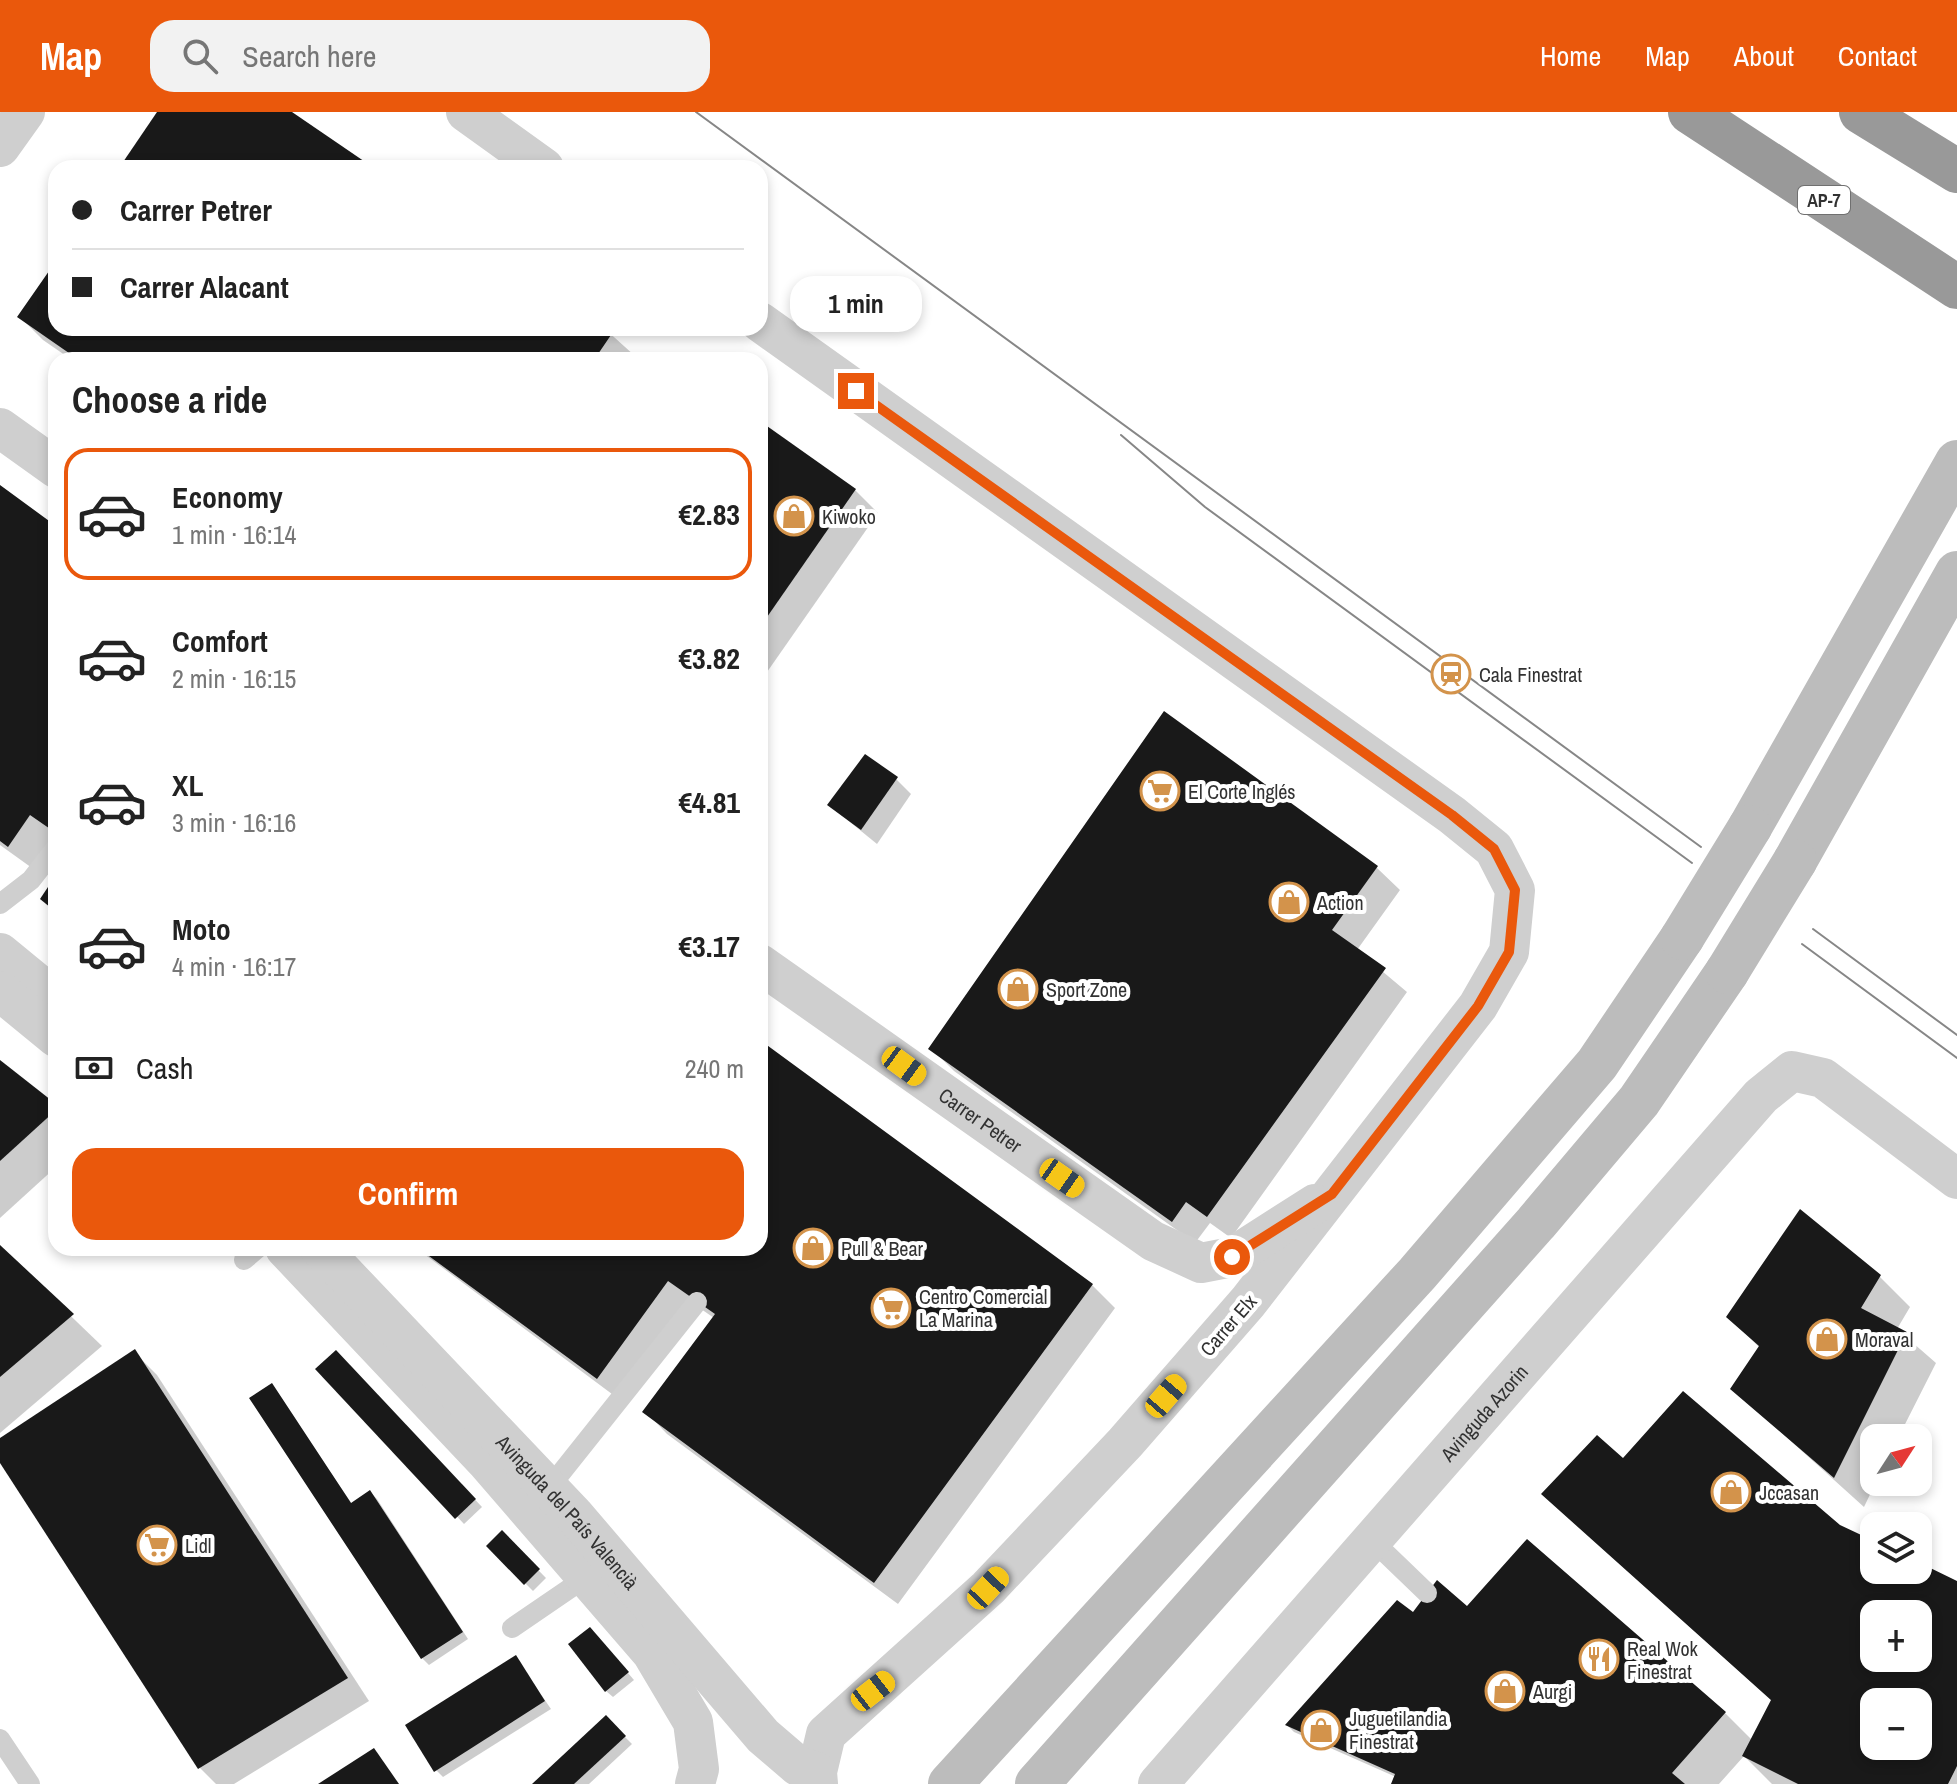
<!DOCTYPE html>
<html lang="en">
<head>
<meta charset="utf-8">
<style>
	body { margin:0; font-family:"Archivo Narrow",sans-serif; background:#f2f2f2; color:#222; height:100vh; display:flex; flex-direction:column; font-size:30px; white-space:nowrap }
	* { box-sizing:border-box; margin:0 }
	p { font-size:26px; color:#767676 }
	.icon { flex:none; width:44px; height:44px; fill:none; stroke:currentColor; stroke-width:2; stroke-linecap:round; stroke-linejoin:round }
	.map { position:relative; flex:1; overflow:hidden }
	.drawer { position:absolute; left:48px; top:240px; width:720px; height:904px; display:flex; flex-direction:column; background:#fff; border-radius:24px; box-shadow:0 4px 12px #0003 }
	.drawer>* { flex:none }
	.top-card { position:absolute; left:48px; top:48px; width:720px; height:176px; border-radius:24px; box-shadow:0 4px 12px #0003; display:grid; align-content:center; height:176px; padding:0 24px; background:#fff }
	.needle { width:52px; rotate:54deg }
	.fabs { position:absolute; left:1860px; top:1312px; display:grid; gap:16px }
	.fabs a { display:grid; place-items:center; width:72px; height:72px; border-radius:16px; background:#fff; box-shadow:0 4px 12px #0003; font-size:40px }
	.end { position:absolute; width:36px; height:36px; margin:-18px; border:10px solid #ea580c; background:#fff; box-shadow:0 0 0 4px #fff }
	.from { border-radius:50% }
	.bubble { position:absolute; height:56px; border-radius:24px; background:#fff; box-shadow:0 4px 12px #0003; font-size:26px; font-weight:700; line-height:56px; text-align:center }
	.car { position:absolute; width:24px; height:48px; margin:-24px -12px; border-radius:10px; box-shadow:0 0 6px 2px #0007; background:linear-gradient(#f5c518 24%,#345 0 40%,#f5c518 0 76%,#345 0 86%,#f5c518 0) }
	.top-card b { display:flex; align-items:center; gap:28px; height:76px; font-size:30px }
	.top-card b+b { border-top:2px solid #e0e0e0 }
	.top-card i { width:20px; height:20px; background:#222 }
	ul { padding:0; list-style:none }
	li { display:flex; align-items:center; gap:24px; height:132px; margin:0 16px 12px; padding:0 8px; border:4px solid transparent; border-radius:24px }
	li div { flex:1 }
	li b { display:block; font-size:30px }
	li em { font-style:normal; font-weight:700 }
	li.on { border-color:#ea580c }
	li>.icon { width:72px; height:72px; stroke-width:1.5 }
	h2 { padding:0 24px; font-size:36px; line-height:96px }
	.pay { display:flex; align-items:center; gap:20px; height:88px; padding:0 24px; font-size:30px }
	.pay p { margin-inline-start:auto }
	.action { display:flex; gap:16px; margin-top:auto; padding:16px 24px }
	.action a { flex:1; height:92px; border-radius:24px; background:#ea580c; color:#fff; font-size:32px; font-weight:700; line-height:92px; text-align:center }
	header { display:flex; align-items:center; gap:48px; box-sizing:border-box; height:112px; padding:0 40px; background:#ea580c; color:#fff }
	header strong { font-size:38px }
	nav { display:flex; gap:44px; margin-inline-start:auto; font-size:28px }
	.search { width:560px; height:72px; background:#f2f2f2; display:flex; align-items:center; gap:20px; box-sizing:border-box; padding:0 28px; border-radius:24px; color:#767676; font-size:30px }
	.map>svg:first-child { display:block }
	.shadow { fill:#0003; fill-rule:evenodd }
	.building { fill:#191919; fill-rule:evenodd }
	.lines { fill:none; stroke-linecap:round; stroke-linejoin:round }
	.lane { stroke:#cfcfcf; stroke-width:20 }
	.street { stroke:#cfcfcf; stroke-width:40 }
	.secondary { stroke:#bcbcbc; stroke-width:44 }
	.highway { stroke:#999; stroke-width:44 }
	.tram { stroke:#878787; stroke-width:2 }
	.secondary-bridge { stroke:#bcbcbc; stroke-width:44 }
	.route { stroke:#ea580c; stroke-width:10 }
	.labels { text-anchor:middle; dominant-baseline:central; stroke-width:8; stroke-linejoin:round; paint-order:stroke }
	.shield { fill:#fff; stroke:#707070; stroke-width:2 }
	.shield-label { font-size:18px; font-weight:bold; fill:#323232 }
	.poi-label { font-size:20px; fill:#323232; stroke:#fff; text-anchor:start }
	.street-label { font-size:20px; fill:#323232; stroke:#fff }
</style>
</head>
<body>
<header>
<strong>Map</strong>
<div class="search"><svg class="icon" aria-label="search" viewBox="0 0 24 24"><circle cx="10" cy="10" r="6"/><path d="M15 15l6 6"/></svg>Search here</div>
<nav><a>Home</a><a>Map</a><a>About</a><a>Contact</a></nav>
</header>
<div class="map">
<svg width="1957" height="1672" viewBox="0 0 1957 1672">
	<rect width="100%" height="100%" fill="#fff"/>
	<g class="shadow">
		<polygon points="56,152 56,216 604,216 635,244 632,248 72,248 43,228 20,205"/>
		<polygon points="760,311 855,378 878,401 760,570"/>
		<polygon points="0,376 56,417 56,726 53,724 32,756 0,733"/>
		<polygon points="1165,602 1377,756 1400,778 1357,838 1407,880 1231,1126 1210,1111 1195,1131 954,959 931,936"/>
		<polygon points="896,667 911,682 877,732 829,693"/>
		<polygon points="760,931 1092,1173 1115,1196 898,1492 667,1322 645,1299 714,1206 691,1190 620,1288 416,1136 760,1136"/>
		<polygon points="0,950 56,995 56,1055 0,1106"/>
		<polygon points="0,1136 102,1234 0,1321"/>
		<polygon points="1880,1165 1910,1195 1897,1217 1936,1251 1898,1326 1874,1326 1876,1370 1864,1395 1733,1277 1760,1236 1728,1204"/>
		<polygon points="134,1240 157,1263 369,1589 234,1672 216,1672 200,1656 0,1348 0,1329"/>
		<polygon points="336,1240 482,1395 464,1412 318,1257"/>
		<polygon points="272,1274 352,1392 370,1380 377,1387 468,1527 429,1553 422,1546"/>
		<path d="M1623,1349L1839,1415L1874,1432V1458H1918V1453L1957,1471V1672H1772L1744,1644L1719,1672H1393L1396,1665L1294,1620L1287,1613L1414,1503L1476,1505L1725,1601L1752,1628L1773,1590L1543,1382ZM1874,1502H1918V1546H1874ZM1874,1590H1918V1634H1874Z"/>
		<polygon points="502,1421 546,1466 533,1479 488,1434"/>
		<polygon points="597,1525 634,1568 613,1585 606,1579"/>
		<polygon points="516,1546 551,1597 443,1665 436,1658"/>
		<polygon points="606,1606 632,1632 589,1672 534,1672"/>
	</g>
	<g class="building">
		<polygon points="157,0 292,0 374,56 119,56"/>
		<polygon points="56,149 56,216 608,216 613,220 594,248 79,248 17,205"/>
		<polygon points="760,309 856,377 760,515"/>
		<polygon points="0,373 56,414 56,721 30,703 8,735 0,729"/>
		<polygon points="1164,599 1378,754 1332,818 1386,856 1207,1105 1186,1090 1172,1110 928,937"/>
		<polygon points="865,642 898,665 861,718 827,693"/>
		<polygon points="56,763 56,800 40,787"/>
		<polygon points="760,928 1093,1172 874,1471 642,1300 715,1202 668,1169 597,1267 418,1136 760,1136"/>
		<polygon points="0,948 56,992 56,998 0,1049"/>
		<polygon points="1800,1097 1881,1163 1861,1196 1907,1220 1834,1366 1730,1277 1759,1234 1726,1205"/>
		<polygon points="0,1133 74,1202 0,1265"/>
		<polygon points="135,1237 348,1566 198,1657 0,1351 0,1326"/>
		<polygon points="336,1238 476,1387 455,1407 315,1257"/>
		<polygon points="272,1271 351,1391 370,1378 463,1520 421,1547 249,1286"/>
		<path d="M1683,1279L1840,1413L1874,1429V1458H1918V1450L1957,1469V1654L1948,1672H1798L1742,1644L1771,1588L1541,1382L1597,1323L1623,1346ZM1874,1502H1918V1546H1874ZM1874,1590H1918V1634H1874Z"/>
		<polygon points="502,1418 540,1457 524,1473 486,1434"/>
		<polygon points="1527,1427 1726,1600 1672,1661 1685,1672 1391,1672 1395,1662 1285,1613 1397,1488 1413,1500 1437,1468 1467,1494"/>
		<polygon points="590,1515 629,1560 605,1580 568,1532"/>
		<polygon points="516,1543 545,1589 434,1660 405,1613"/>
		<polygon points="606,1603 626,1624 574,1672 532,1672"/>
		<polygon points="374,1636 399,1672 318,1672"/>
	</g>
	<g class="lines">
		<g class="lane">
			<polyline points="0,792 31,768 56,736"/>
			<polyline points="244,1148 258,1136"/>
			<polyline points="545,1381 697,1190"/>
			<polyline points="1374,1430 1427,1481"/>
			<polyline points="512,1516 588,1464"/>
			<polyline points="0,1627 30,1672"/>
		</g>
		<g class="street">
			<polyline points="466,0 544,56"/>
			<polyline points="0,35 25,0"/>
			<polyline points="760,210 1452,703 1494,737 1515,778 1509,840 1478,894 1248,1190 1125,1331 988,1476 826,1622 817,1660 818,1672"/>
			<polyline points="0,316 56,356"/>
			<polyline points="0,841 56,887"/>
			<path id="s1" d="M760,852L1153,1129L1201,1151L1232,1145L1315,1092"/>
			<polyline points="0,879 56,925"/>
			<polyline points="285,1136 486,1349 652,1541 693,1610 699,1657 695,1672"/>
			<path id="s2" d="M320,1136L574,1403L763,1624L798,1654L817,1660"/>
			<path id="s3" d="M1158,1672L1761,984L1792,959L1823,966L1957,1067"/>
		</g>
		<g class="secondary">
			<polyline points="1750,715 1957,350"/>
			<polyline points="1795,749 1957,461"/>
			<polyline points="950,1672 1417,1162 1597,952 1682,826"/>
			<polyline points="1037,1672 1536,1111 1639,989 1727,860"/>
		</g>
		<g class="highway">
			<polyline points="1690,0 1957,175"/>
			<polyline points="1861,0 1957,59"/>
		</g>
		<g class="tram">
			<polyline points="696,0 1701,735"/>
			<polyline points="1121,323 1205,395 1692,751"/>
			<polyline points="1813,817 1957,923"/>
			<polyline points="1802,832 1957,946"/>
		</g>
		<g class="secondary-bridge">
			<polyline points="1682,826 1750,715"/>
			<polyline points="1727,860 1795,749"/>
		</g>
	</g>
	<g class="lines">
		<polyline class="route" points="856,279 1452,703 1494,737 1515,778 1509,840 1478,894 1332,1082 1232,1145"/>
	</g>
	<defs>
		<symbol id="shop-ring" viewBox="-11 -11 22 22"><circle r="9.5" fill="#fff" stroke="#d3934b" stroke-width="1.5"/><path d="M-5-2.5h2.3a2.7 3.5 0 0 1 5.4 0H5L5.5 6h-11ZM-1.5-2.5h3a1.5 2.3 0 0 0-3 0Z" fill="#d3934b"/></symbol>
		<symbol id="station-ring" viewBox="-11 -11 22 22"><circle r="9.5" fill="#fff" stroke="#d3934b" stroke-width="1.5"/><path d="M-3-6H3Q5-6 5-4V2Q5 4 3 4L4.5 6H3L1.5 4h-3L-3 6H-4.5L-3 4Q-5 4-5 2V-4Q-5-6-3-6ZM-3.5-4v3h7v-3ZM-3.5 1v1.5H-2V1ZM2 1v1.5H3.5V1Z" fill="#d3934b"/></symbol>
		<symbol id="supermarket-ring" viewBox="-11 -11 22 22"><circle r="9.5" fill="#fff" stroke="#d3934b" stroke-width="1.5"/><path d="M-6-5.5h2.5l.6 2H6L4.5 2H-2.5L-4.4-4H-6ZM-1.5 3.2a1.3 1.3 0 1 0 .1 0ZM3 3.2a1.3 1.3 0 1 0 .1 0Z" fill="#d3934b"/></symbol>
		<symbol id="restaurant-ring" viewBox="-11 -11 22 22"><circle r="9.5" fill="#fff" stroke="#d3934b" stroke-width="1.5"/><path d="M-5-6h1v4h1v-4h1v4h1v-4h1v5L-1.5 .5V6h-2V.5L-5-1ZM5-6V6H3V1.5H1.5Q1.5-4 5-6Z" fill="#d3934b"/></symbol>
	</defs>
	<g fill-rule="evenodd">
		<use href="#shop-ring" x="772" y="382" width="44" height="44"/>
		<use href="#station-ring" x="1429" y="540" width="44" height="44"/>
		<use href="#supermarket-ring" x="1138" y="657" width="44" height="44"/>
		<use href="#shop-ring" x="1267" y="768" width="44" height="44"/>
		<use href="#shop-ring" x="996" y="855" width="44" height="44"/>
		<use href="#shop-ring" x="791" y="1114" width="44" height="44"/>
		<use href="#supermarket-ring" x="869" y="1174" width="44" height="44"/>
		<use href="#shop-ring" x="1805" y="1205" width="44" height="44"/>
		<use href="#shop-ring" x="1709" y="1358" width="44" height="44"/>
		<use href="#supermarket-ring" x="135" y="1411" width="44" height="44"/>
		<use href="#restaurant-ring" x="1577" y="1525" width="44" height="44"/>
		<use href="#shop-ring" x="1483" y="1557" width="44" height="44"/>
		<use href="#shop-ring" x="1299" y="1596" width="44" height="44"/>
	</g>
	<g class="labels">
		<rect class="shield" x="1798" y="74" width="52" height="28" rx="6"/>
		<g class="shield-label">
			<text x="1824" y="88">AP-7</text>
		</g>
		<g class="poi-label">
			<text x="822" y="404">Kiwoko</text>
			<text x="1479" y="562">Cala Finestrat</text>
			<text x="1188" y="679">El Corte Inglés</text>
			<text x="1317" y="790">Action</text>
			<text x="1046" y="877">Sport Zone</text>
			<text x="841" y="1136">Pull &amp; Bear</text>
			<text x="919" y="1184">Centro Comercial<tspan x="919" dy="23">La Marina</tspan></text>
			<text x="1855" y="1227">Moraval</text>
			<text x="1759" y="1380">Jccasan</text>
			<text x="185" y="1433">Lidl</text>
			<text x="1627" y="1536">Real Wok<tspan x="1627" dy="23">Finestrat</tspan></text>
			<text x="1533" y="1579">Aurgi</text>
			<text x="1349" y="1606">Juguetilandia<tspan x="1349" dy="23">Finestrat</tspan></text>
		</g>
		<g class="street-label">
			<text stroke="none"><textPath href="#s1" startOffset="270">Carrer Petrer</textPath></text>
			<text transform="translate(1228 1213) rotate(-49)">Carrer Elx</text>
			<text stroke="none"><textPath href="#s3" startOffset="494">Avinguda Azorin</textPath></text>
			<text stroke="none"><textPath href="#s2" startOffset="362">Avinguda del País Valencià</textPath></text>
		</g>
	</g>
</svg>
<div class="fabs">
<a><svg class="needle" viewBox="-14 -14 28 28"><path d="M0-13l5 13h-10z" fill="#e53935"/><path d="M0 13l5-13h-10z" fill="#767676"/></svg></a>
<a><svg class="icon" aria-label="layers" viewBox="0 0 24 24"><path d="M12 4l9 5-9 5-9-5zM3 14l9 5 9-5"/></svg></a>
<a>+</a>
<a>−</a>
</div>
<i class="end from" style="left:1232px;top:1145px"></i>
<i class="end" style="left:856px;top:279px"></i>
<div class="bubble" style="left:790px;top:164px;width:132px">1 min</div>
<i class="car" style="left:904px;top:954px;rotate:126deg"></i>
<i class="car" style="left:1062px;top:1066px;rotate:125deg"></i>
<i class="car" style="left:1166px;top:1284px;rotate:41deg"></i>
<i class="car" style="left:988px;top:1476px;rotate:43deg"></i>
<i class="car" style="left:873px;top:1579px;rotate:52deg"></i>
<div class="top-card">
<b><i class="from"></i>Carrer Petrer</b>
<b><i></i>Carrer Alacant</b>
</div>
<section class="drawer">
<h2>Choose a ride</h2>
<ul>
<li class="on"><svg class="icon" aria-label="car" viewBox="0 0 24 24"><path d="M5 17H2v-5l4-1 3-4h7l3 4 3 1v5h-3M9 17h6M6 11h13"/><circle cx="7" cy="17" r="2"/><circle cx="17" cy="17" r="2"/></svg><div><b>Economy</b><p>1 min · 16:14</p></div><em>€2.83</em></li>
<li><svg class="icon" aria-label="car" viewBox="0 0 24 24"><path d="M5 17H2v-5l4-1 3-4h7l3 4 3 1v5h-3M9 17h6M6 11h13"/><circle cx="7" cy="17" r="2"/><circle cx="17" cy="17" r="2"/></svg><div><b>Comfort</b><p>2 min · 16:15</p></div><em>€3.82</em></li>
<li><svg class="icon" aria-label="car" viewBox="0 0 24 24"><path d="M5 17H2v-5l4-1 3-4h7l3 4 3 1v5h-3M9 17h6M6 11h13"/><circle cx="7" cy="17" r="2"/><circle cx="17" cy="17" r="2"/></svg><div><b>XL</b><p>3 min · 16:16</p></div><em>€4.81</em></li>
<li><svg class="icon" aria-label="car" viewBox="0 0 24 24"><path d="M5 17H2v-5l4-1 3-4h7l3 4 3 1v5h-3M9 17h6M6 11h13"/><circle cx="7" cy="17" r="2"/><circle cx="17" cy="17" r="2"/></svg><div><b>Moto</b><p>4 min · 16:17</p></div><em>€3.17</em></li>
</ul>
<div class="pay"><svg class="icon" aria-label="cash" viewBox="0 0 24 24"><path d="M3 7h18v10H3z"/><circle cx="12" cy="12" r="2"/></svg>Cash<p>240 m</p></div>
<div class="action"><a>Confirm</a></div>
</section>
</div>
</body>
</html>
